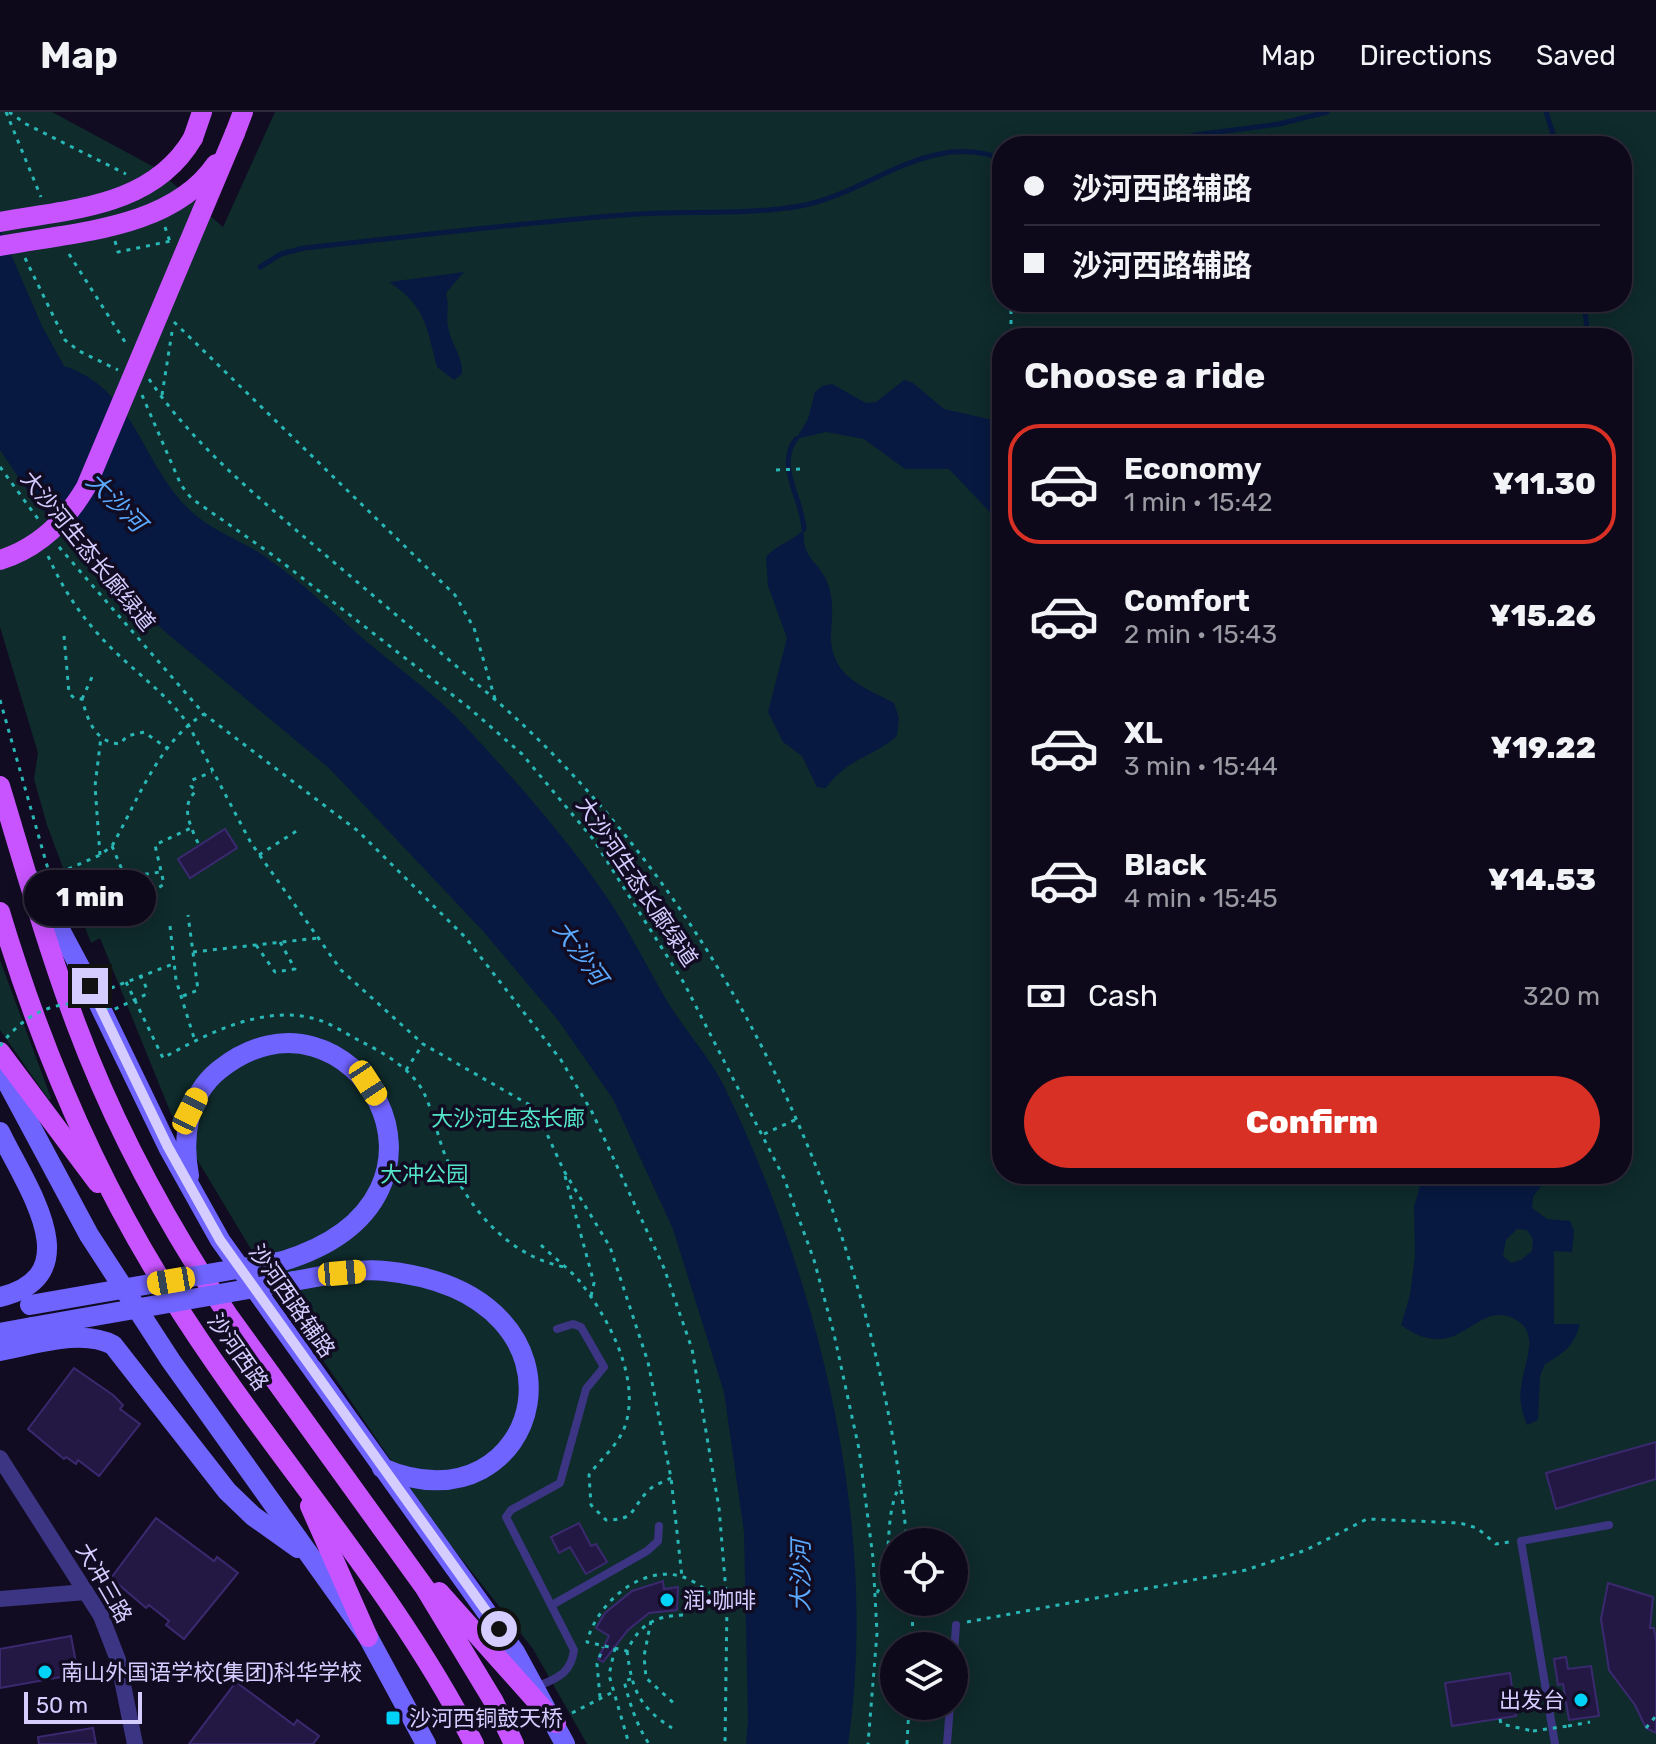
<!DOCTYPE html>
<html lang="en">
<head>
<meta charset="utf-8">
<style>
	body { margin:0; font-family:Rubik,"Noto Sans SC",sans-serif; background:#161223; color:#f1f3f6; height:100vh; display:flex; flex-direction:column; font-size:30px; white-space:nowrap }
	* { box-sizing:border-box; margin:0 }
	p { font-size:26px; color:#9a9aa2 }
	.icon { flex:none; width:44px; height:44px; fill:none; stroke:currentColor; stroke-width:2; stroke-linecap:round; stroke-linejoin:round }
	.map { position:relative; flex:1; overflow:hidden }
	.sheet { position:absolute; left:992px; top:216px; width:640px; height:856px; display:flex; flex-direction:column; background:#0d091a; border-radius:32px; box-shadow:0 4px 20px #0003,0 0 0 2px #2d2a39 }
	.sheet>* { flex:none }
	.guide { position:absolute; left:992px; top:24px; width:640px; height:176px; border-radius:32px; box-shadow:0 4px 20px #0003,0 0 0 2px #2d2a39; display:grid; align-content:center; height:176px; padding:0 32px; background:#0d091a }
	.buttons { position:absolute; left:880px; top:1416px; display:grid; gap:16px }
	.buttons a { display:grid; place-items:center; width:88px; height:88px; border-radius:50%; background:#0d091a; box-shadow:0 4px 20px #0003,0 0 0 2px #2d2a39; font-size:40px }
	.scale { position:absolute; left:24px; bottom:20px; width:118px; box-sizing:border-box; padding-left:8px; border:4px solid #d5cdff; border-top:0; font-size:22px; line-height:28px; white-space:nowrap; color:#d5cdff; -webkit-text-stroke:6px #110c22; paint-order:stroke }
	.end { position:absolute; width:36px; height:36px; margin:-18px; border:10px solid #d5cdff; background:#111; box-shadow:0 0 0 4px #111 }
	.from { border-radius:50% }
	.bubble { position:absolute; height:56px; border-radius:28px; background:#0d091a; box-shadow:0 4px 20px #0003,0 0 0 2px #2d2a39; font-size:26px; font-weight:800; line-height:56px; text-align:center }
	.car { position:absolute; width:24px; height:48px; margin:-24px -12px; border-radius:10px; box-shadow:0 0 6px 2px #0007; background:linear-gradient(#f5c518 24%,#345 0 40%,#f5c518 0 76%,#345 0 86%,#f5c518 0) }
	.guide b { display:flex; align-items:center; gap:28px; height:76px; font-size:30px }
	.guide b+b { border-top:2px solid #2d2a39 }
	.guide i { width:20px; height:20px; background:#f1f3f6 }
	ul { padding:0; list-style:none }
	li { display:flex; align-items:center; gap:24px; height:120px; margin:0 16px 12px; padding:0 16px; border:4px solid transparent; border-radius:32px }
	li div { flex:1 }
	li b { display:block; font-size:30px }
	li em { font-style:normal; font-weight:800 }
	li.current { border-color:#d93025 }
	li>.icon { width:72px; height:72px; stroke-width:1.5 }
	h2 { padding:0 32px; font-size:36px; line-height:96px }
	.pay { display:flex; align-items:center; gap:20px; height:88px; padding:0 32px; font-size:30px }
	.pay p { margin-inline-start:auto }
	.primary-button { display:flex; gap:16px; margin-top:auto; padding:16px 32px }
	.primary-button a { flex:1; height:92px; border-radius:48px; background:#d93025; color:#fff; font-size:32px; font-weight:800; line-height:92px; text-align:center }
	header { display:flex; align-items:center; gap:48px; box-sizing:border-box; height:112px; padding:0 40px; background:#0d091a; border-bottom:2px solid #2d2a39 }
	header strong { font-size:38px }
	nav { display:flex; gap:44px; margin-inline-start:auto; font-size:28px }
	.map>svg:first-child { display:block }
	.green { fill:#0f2b2c; fill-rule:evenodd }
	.water { fill:#071940; fill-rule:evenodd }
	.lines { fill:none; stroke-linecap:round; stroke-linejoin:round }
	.stream { stroke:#071940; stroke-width:5 }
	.building { fill:#231843; stroke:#3b2970; stroke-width:2 }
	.path { stroke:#29b7b6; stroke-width:3; stroke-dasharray:4 6; stroke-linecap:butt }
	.service { stroke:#3c3583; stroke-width:8 }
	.minor { stroke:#3c3583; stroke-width:16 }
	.secondary { stroke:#7064ff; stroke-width:20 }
	.primary { stroke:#c854ff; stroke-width:20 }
	.path-bridge { stroke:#29b7b6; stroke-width:3; stroke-dasharray:4 6; stroke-linecap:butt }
	.secondary-bridge { stroke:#7064ff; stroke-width:20 }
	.primary-bridge { stroke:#c854ff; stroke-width:20 }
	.route { stroke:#d5cdff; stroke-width:10 }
	.poi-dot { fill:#00d2f8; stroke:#110c22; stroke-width:3 }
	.labels { text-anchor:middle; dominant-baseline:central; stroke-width:7; stroke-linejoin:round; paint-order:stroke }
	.street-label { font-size:22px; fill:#d5cdff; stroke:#110c22 }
	.park-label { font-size:22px; fill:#54e4c8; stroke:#110c22 }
	.poi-label { font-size:22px; fill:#d5cdff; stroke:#110c22; text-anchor:start }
	.water-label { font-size:24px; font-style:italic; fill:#5baaff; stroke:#110c22 }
</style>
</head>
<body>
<header>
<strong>Map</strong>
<nav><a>Map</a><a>Directions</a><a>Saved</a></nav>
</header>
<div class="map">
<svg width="1656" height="1632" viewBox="0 0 1656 1632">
	<rect width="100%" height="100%" fill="#110c22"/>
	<g class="green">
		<path d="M0,0H52L154,55L223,115L275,0H1656V1632H587L533,1537L437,1416L278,1182L174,1009L100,826L91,831L47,713L34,667L38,641L0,515ZM1002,34H1622V190H1002ZM1002,226H1622V1062H1002ZM894,1430H954V1490H894ZM894,1534H954V1594H894Z"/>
		<polygon points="0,848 51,986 49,988 0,918"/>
	</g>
	<g class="water">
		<path d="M0,117L42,214L64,254C140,279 142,361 199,406C221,423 249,432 271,449C305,473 336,503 367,530C399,557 435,582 463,612C514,667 566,725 608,787C630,820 647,855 667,889C684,917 708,943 723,972C819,1168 880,1415 848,1632H746L748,1608L744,1420L724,1280L673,1117L613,987L558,908L483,819L329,656L163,518L36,391L0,338Z"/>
		<path d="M464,160L446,181C450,195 445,206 449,219C453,235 463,245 462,262L454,268L437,255C426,214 426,194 389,170Z"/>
		<polygon points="904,268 913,271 944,297 1002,310 1002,413 949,357 905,357 864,327 826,320 796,327 808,307 815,280 822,274 832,272 866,291 876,290"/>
		<path d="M804,417C801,448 819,448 828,472C834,489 832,505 831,522C830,565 863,574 894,591L899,606L897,624C870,647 849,645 826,676L817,675L802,644L783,630L768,600L787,526L768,474L766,445C777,432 792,430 804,417Z"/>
		<path d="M1423,1062H1486L1507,1070L1520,1069L1523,1062H1550L1533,1085L1532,1096L1547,1107L1570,1109L1574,1119L1572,1140L1554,1139V1212H1580C1574,1234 1564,1241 1545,1252L1540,1264L1538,1308L1527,1313C1522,1301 1519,1289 1521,1276C1523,1250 1544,1218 1510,1205C1474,1191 1458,1254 1401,1213L1410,1183L1415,1144L1414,1095ZM1517,1117L1527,1118L1533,1127L1532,1139L1521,1148L1511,1151L1503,1144L1506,1128Z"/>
	</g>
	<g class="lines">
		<g class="stream">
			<polyline points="1546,0 1557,34"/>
			<polyline points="1158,34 1195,23 1279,12 1327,0"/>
			<path d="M260,155L281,142L304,136C415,124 526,110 637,102C690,99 748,103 800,94C868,82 929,18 1002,47"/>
			<polyline points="1584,190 1588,226"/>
			<path d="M796,327C775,353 803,389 804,417"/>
		</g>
	</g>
	<g class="building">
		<polygon points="225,717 237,736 190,766 178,747"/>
		<polygon points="74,1256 113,1283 123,1293 120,1297 140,1312 99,1364 78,1348 76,1352 66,1345 64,1347 28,1317"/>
		<polygon points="1656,1330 1656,1367 1556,1397 1546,1361"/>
		<polygon points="156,1406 214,1449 217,1445 238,1461 184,1527 166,1513 169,1509 149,1493 146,1496 111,1466"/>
		<polygon points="579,1411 591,1434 596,1432 607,1450 586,1462 570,1435 559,1441 551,1425"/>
		<polygon points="663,1469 664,1477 678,1475 677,1498 649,1501 628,1518 603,1550 598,1547 609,1524 596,1516 605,1501 632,1479"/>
		<polygon points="1608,1471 1653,1485 1650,1516 1654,1516 1656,1528 1656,1621 1646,1616 1635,1593 1609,1558 1601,1507"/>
		<polygon points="71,1524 78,1562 0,1576 0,1537"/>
		<polygon points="1566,1545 1568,1557 1591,1554 1599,1604 1569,1608 1563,1572 1558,1573 1554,1547"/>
		<polygon points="1510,1561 1516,1604 1452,1614 1445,1571"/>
		<polygon points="236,1570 294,1613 297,1608 319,1624 313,1632 189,1632"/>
		<polygon points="93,1616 96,1632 39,1632 38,1625"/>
	</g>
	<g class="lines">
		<g class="path">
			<polyline points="6,0 41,85"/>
			<polyline points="9,0 26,12 126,62"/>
			<polyline points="165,115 170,130"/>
			<polyline points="115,129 118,140 171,129"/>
			<polyline points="69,142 127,233"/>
			<polyline points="25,146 65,228 79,239 118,258"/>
			<polyline points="1011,198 1011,226"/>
			<polyline points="174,210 455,483 474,516 495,587"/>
			<path d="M149,267C191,330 253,381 310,430C370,481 431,532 491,584C732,792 877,1117 907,1430"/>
			<polyline points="142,283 181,373 191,386 274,444 468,595 522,642 593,727 684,871 784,1066 814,1148 834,1222 859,1337 873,1446 877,1521 868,1632"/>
			<polyline points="162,283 172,220"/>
			<polyline points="0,355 38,407"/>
			<polyline points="776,358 802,357"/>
			<polyline points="59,435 204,602 358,719 465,825 561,948 592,1000 664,1156 692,1237 719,1396 727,1492 725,1632"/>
			<path d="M48,444C61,473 77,499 99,523C127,555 163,577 188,612L251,731L341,858L423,932L535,996L564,1059L610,1135L648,1250L671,1366L682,1465"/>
			<path d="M64,524L69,581L74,586L82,587C88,609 95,630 120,632L127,624L144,620L167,636"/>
			<polyline points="82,587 92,565"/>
			<polyline points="0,588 48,757"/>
			<path d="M198,731C190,713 180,694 196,679L191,674L192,668L212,660"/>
			<polyline points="112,734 136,791 164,772 155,733 191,716"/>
			<polyline points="100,743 95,674 101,625"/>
			<polyline points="259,743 298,718"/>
			<path d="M50,765L100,743L112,734C137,690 159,629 204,602"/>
			<polyline points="125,765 161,760"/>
			<polyline points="170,814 176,868 195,929"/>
			<polyline points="256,833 275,860 295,857 280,830"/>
			<polyline points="193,840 318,826"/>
			<polyline points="140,863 149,881"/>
			<path d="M126,870L163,946C208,921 266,891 319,908C334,913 348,923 362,930C384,941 411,957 423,979C433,999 437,1023 445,1043C468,1095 506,1143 564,1155"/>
			<polyline points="111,876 173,852"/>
			<polyline points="183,884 198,878 188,803"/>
			<polyline points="406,958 423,932"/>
			<polyline points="764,1022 797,1007"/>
			<polyline points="565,1064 594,1171 591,1184"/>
			<path d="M541,1133C554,1146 570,1157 581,1171C609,1207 641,1267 625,1314C618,1334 601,1346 589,1363L591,1393L606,1408C636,1408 630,1398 647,1380C653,1373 663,1370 671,1366"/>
			<path d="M877,1481C895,1447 882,1407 900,1373"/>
			<polyline points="912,1490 913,1534"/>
			<path d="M683,1503C654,1504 639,1513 627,1539L587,1530C596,1492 642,1451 683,1465C698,1470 713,1484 727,1492"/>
			<polyline points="651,1509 644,1544 646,1566 677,1594"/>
			<polyline points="967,1510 1246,1458 1306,1438 1367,1407 1460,1411 1477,1416 1496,1432 1509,1430"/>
			<polyline points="615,1536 609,1563 629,1632"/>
			<path d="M627,1539C632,1578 639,1595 672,1616"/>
			<path d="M631,1567L624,1569C630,1592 636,1612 649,1632"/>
			<polyline points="600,1585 597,1552 603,1535"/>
			<polyline points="572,1601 611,1581"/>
			<polyline points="1500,1607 1501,1612 1533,1619"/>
			<polyline points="1568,1614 1590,1610"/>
			<polyline points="1646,1616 1656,1604"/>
			<polyline points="907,1632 909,1594"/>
		</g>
		<g class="service">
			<polyline points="552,1493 647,1439 658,1429 659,1414"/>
			<polyline points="954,1541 956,1513"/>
			<path d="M536,1575C557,1566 571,1562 574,1538L506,1405L511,1398L560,1371L586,1277L604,1255L581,1215L573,1212L557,1217"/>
			<polyline points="947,1632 950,1594"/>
			<polyline points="1555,1632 1521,1429 1609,1413"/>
		</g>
		<g class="minor">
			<polyline points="0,1346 101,1504 118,1548 135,1632"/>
			<polyline points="0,1487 86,1480"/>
		</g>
		<g class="secondary">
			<polyline points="34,769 90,874 168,1035 220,1128 515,1540 565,1632"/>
			<polyline points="0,957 89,1123 171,1249 368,1525 426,1632"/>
			<path d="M0,1020C25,1073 92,1163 0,1185"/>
			<path d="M189,1064C182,1025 187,984 219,958C349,853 492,1085 283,1149"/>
			<path d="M294,1169C323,1164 355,1156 385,1159C610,1182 541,1425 382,1356"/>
			<polyline points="0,1221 32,1215"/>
			<path d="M0,1239C33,1233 82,1216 113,1233L227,1379L253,1404L298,1436"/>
		</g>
		<g class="primary">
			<polyline points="235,21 243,0"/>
			<polyline points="193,26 202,0"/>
			<path d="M0,674C24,753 47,834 76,912C114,1014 167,1112 228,1203L425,1476L494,1590L514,1632"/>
			<path d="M0,800C40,933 95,1064 169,1181C265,1336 391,1469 474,1632"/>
			<polyline points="0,940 98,1071"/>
			<polyline points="310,1394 368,1525"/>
			<polyline points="439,1480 556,1611"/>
		</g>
		<g class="path-bridge">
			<path d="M0,934C28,896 68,882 113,898L149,881"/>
			<polyline points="1533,1619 1568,1614"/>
		</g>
		<g class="secondary-bridge">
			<polyline points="30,1193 283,1149"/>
			<polyline points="32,1215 294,1169"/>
		</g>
		<g class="primary-bridge">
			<path d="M0,110C71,97 153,95 193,26"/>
			<path d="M0,134C72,120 171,118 216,52"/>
			<path d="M0,448C38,436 66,409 86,375L235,21"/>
		</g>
	</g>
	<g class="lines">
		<polyline class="route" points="90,874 168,1035 220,1128 499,1517"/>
	</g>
	<g class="poi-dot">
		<circle cx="667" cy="1488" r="8"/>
		<circle cx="45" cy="1560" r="8"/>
		<circle cx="1581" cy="1588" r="8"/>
		<rect x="385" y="1598" width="16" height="16" rx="4"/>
	</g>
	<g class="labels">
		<g class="street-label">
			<text transform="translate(88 439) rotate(51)">大沙河生态长廊绿道</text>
			<text transform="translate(637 770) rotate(56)">大沙河生态长廊绿道</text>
			<text transform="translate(292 1189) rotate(55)">沙河西路辅路</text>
			<text transform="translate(238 1240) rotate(55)">沙河西路</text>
			<text transform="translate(104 1471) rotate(60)">大冲三路</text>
		</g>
		<g class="park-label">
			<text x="508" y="1006">大沙河生态长廊</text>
			<text x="424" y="1062">大冲公园</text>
		</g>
		<g class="poi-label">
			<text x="683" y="1488">润·咖啡</text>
			<text x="61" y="1560">南山外国语学校(集团)科华学校</text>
			<text x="1565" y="1588" text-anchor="end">出发台</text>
			<text x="409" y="1606">沙河西铜鼓天桥</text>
		</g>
		<g class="water-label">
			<text transform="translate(116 390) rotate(45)">大沙河</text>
			<text transform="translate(580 841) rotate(54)">大沙河</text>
			<text transform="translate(801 1464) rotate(-90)">大沙河</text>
		</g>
	</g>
</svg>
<div class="buttons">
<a><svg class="icon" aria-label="locate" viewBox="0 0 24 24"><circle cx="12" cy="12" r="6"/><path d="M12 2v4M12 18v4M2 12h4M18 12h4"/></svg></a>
<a><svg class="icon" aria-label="layers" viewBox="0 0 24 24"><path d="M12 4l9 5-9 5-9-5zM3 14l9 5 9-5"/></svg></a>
</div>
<div class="scale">50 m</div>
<i class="end from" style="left:499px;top:1517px"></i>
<i class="end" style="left:90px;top:874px"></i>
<div class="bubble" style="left:24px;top:758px;width:132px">1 min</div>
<i class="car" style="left:368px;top:971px;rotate:147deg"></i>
<i class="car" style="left:190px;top:999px;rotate:26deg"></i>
<i class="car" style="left:342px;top:1161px;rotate:85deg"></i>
<i class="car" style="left:171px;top:1169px;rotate:260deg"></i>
<div class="guide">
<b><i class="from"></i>沙河西路辅路</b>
<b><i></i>沙河西路辅路</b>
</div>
<section class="sheet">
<h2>Choose a ride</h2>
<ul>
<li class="current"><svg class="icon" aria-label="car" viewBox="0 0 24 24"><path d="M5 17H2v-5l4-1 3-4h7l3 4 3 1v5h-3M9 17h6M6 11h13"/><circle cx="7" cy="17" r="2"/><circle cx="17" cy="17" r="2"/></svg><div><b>Economy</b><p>1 min · 15:42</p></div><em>¥11.30</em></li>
<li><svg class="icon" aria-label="car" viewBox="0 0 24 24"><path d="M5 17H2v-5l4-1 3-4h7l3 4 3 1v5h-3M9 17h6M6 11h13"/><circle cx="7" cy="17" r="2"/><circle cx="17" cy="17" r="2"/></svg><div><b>Comfort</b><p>2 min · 15:43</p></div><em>¥15.26</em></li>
<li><svg class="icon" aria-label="car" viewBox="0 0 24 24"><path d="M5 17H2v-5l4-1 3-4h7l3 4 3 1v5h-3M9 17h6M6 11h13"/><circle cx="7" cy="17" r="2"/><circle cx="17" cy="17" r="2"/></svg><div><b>XL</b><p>3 min · 15:44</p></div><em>¥19.22</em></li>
<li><svg class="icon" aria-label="car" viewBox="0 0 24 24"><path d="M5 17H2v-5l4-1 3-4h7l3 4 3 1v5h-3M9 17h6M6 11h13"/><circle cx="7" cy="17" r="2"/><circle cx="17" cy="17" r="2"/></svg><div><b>Black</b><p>4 min · 15:45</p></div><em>¥14.53</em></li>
</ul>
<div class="pay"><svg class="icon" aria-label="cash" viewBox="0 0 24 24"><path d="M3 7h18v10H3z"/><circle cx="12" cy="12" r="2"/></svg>Cash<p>320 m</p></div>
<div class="primary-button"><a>Confirm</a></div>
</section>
</div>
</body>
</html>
